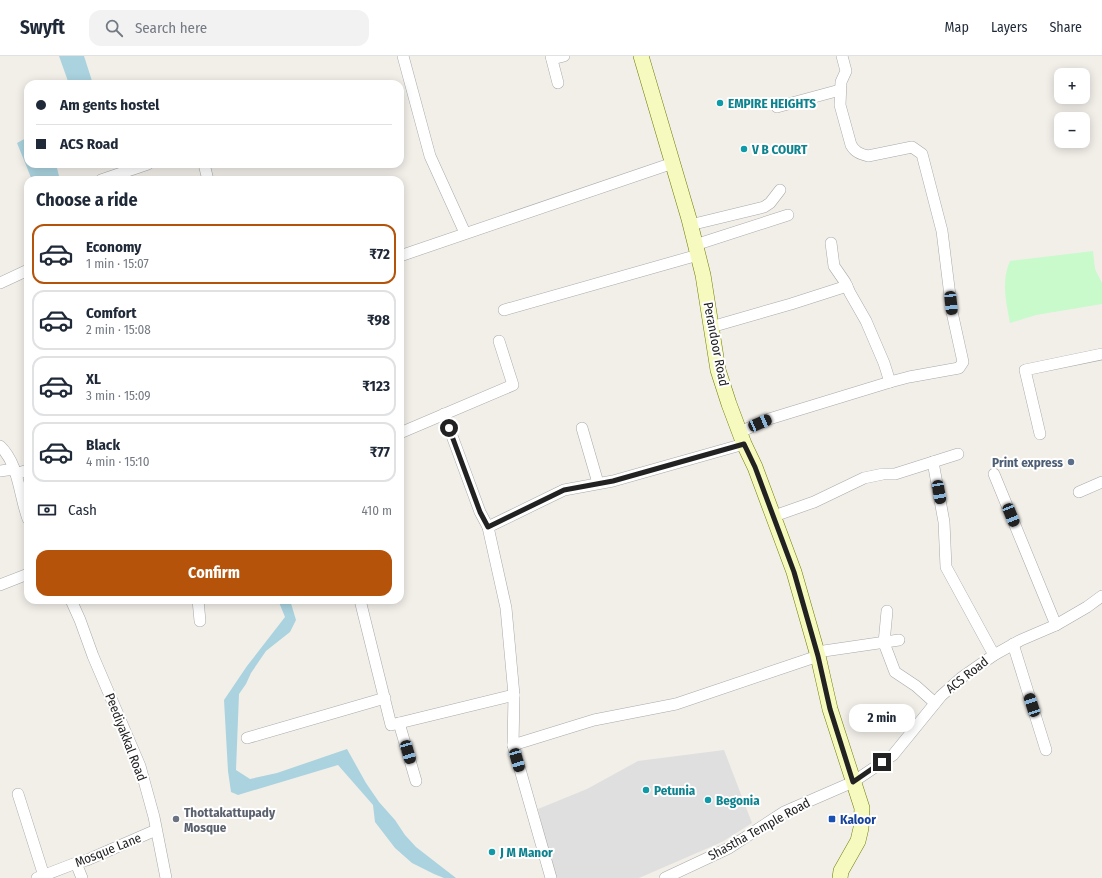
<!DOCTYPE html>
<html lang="en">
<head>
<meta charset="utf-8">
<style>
	body { margin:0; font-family:"Fira Sans Condensed",sans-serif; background:#f2f2f3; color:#1f2937; height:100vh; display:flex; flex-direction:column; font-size:15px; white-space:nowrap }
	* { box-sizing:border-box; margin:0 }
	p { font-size:13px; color:#747a83 }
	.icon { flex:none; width:22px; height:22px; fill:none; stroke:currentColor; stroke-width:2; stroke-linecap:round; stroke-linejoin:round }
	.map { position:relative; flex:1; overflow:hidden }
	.sheet { position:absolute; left:24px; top:120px; width:380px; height:428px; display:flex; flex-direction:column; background:#fff; border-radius:12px; box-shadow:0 2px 10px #0003 }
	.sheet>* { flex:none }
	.top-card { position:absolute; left:24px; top:24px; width:380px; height:88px; border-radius:12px; box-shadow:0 2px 10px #0003; display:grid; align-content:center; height:88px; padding:0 12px; background:#fff }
	.controls { position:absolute; left:1054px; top:12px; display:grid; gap:8px }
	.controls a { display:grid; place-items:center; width:36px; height:36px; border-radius:8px; background:#fff; box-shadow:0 2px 10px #0003; font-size:20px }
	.end { position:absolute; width:18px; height:18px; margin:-9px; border:5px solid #222; background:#fff; box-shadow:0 0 0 2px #fff }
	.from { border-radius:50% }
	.bubble { position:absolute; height:28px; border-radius:12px; background:#fff; box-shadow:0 2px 10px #0003; font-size:13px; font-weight:700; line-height:28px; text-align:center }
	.car { position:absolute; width:12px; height:24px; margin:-12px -6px; border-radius:5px; box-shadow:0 0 3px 1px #0007; background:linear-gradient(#222 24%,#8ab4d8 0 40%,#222 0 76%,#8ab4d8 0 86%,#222 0) }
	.top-card b { display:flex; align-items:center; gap:14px; height:38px; font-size:15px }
	.top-card b+b { border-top:1px solid #e0e1e3 }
	.top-card i { width:10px; height:10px; background:#1f2937 }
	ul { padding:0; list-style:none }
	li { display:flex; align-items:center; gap:12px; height:60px; margin:0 8px 6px; padding:0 4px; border:2px solid #e0e1e3; border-radius:12px }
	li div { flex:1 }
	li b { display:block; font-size:15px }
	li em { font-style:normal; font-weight:700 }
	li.on { border-color:#b45309 }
	li>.icon { width:36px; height:36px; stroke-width:1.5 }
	h2 { padding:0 12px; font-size:18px; line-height:48px }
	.pay { display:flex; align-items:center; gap:10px; height:44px; padding:0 12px; font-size:15px }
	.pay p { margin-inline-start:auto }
	.button { display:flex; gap:8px; margin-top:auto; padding:8px 12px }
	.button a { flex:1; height:46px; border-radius:12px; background:#b45309; color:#fff; font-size:16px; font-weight:700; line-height:46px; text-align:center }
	header { display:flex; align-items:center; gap:24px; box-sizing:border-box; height:56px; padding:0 20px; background:#fff; border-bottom:1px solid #e0e1e3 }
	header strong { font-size:19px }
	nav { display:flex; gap:22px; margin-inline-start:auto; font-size:14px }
	.search { width:280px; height:36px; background:#f2f2f3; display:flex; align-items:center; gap:10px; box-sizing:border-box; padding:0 14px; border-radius:12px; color:#747a83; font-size:15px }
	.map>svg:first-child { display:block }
	.residential { fill:#e0dfdf }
	.park { fill:#c8facc }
	.water { fill:#aad3df }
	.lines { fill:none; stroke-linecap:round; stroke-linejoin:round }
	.minor-casing { stroke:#a9a9a9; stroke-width:12 }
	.secondary-casing { stroke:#707d05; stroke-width:16 }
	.minor { stroke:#fff; stroke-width:11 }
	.secondary { stroke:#f7fabf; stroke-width:15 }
	.route { stroke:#222; stroke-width:5 }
	.culture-dot { fill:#0f9aa8; stroke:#fff; stroke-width:1.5 }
	.service-dot { fill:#5c6f8a; stroke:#fff; stroke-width:1.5 }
	.worship-dot { fill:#6b7280; stroke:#fff; stroke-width:1.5 }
	.transit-dot { fill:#1a4fb4; stroke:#fff; stroke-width:1.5 }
	.labels { text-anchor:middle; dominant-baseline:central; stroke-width:4; stroke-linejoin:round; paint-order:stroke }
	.culture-label { font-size:13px; font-weight:bold; fill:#0d838f; stroke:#fff; text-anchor:start }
	.street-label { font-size:13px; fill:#222; stroke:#fff }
	.service-label { font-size:13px; font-weight:bold; fill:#4e5e75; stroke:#fff; text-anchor:end }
	.worship-label { font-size:13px; font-weight:bold; fill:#5b616d; stroke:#fff; text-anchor:start }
	.transit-label { font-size:13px; font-weight:bold; fill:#164399; stroke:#fff; text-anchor:start }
</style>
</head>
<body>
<header>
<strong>Swyft</strong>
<div class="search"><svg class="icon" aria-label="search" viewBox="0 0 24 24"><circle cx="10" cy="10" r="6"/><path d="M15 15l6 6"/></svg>Search here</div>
<nav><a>Map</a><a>Layers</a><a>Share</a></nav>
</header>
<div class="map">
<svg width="1102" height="822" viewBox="0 0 1102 822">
	<rect width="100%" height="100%" fill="#f2efe9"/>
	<polygon class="residential" points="724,694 752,767 722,786 639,822 554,822 538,753 587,733 638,705"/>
	<path class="park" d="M1093,195L1095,213L1102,227V248L1036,259L1010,267C1006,246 1001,225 1010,205Z"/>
	<g class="water">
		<polygon points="59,0 84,0 93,28 69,28"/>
		<polygon points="28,81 28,108 56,108 60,124 32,124 17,87"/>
		<polygon points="278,544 290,544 296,564 290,576 266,595 251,617 246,628 239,638 236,714 250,723 277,717 347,693 366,727 379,746 395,764 405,779 416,791 456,822 444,822 434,818 412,807 395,792 375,766 373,749 338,709 238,739 231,736 228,715 224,644 247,610 285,561"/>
	</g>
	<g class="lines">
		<defs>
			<g id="minor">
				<polyline points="403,0 430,100 465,177"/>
				<polyline points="551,0 558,27"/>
				<polyline points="552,3 564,0"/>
				<polyline points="777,51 840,34"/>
				<polyline points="204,108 208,124"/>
				<polyline points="101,124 148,108"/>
				<polyline points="690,169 764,151 770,147 780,134"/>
				<polyline points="831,187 834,210 845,226 850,237 866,265 884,307 890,326"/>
				<polyline points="695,189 788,159"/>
				<polyline points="400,200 673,107"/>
				<polyline points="0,227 28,214"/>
				<polyline points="504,254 698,199"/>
				<polyline points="711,271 791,248 847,230"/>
				<polyline points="444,358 480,456 488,471 506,552 514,639 513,689 551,822"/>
				<polyline points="582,372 598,427"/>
				<path d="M740,376L769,363L890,326L909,321L959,312L963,306L952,256L942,175L922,98L912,91L868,100C860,98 855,96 851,89L840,49L841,26L846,15L842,0"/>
				<polyline points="400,377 513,329 499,285"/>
				<polyline points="1040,378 1025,314 1102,298"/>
				<path d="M0,390C19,408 19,439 28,463"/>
				<polyline points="933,406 944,466 946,511 994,599"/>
				<polyline points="0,415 14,413"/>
				<polyline points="16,418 28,414"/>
				<polyline points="994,418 1056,569"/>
				<polyline points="1079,436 1102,426"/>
				<polyline points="774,460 814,446 864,422 883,418 895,418 958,398"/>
				<polyline points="488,471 564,434 613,425 744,388"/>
				<polyline points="0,529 28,518"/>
				<polyline points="71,544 80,564 93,600 140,710 154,761 166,822"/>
				<polyline points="198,544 200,565"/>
				<polyline points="360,544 391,669 514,639"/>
				<polyline points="887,555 884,587 895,616 916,630 935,647"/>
				<polyline points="1013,588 1046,694"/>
				<polyline points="817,596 899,584"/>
				<polyline points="399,667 416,725"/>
				<polyline points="247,682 385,642"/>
				<polyline points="513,689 594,664 676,648 818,600"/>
				<polyline points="18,738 44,820"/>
				<polyline points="76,807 82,822"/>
				<polyline points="37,822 76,807 87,804 156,774"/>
				<polyline points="665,822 729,792 784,756 853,726 893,699 941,640 961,622 994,599 1021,584 1056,569 1087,551 1102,540"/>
			</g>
			<polyline id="secondary" points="641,0 689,163 703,219 718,314 729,348 744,388 755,411 794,516 818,600 830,653 862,752 861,772 858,785 841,815 840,822"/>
		</defs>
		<use href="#minor" class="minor-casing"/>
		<use href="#secondary" class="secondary-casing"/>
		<use href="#minor" class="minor"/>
		<use href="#secondary" class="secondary"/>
	</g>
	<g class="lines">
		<polyline class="route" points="449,372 480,456 488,471 564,434 613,425 744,388 755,411 794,516 818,600 830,653 853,726 882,706"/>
	</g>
	<g class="culture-dot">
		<circle cx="720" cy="47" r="4"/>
		<circle cx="744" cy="93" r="4"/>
		<circle cx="646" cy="734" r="4"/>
		<circle cx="708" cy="744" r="4"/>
		<circle cx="492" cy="796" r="4"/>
	</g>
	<circle class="service-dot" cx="1071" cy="406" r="4"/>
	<circle class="worship-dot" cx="176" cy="763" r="4"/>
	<rect class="transit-dot" x="828" y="759" width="8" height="8" rx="2"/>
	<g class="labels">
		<g class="culture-label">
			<text x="728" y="47">EMPIRE HEIGHTS</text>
			<text x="752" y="93">V B COURT</text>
			<text x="654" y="734">Petunia</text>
			<text x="716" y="744">Begonia</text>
			<text x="500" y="796">J M Manor</text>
		</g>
		<g class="street-label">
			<text transform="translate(716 288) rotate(79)">Perandoor Road</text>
			<text transform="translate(967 619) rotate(-38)">ACS Road</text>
			<text transform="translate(126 681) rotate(69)">Peediyakkal Road</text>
			<text transform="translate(759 773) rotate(-29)">Shastha Temple Road</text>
			<text transform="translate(108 794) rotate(-22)">Mosque Lane</text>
		</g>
		<g class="service-label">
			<text x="1063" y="406">Print express</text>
		</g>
		<g class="worship-label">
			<text x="184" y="756">Thottakattupady<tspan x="184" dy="15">Mosque</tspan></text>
		</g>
		<g class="transit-label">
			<text x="840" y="763">Kaloor</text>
		</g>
	</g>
</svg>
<div class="controls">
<a>+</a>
<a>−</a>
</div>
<i class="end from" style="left:449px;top:372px"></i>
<i class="end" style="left:882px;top:706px"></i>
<div class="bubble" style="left:849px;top:648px;width:66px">2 min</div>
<i class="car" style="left:951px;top:247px;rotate:174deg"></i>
<i class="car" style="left:760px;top:367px;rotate:67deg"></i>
<i class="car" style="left:939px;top:436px;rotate:170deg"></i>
<i class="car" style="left:1011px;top:459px;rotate:158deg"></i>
<i class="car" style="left:1032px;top:649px;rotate:342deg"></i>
<i class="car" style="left:408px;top:696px;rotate:164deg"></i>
<i class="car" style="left:517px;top:704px;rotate:164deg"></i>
<div class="top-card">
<b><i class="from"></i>Am gents hostel</b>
<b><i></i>ACS Road</b>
</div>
<section class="sheet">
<h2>Choose a ride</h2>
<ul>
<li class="on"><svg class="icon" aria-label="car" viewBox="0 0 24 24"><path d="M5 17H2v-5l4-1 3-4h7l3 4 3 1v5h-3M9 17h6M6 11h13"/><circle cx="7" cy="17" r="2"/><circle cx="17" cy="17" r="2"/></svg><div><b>Economy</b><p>1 min · 15:07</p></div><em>₹72</em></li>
<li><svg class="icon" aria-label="car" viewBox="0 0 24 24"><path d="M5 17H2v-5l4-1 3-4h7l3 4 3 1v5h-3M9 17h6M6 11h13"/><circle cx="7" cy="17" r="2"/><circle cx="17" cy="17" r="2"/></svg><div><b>Comfort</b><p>2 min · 15:08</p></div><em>₹98</em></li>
<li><svg class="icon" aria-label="car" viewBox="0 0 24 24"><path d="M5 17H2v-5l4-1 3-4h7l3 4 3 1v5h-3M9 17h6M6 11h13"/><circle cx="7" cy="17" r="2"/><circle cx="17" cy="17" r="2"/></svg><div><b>XL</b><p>3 min · 15:09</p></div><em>₹123</em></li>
<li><svg class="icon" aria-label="car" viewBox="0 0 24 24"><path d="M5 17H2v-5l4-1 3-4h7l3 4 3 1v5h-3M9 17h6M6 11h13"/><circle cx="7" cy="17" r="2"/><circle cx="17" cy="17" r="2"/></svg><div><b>Black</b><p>4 min · 15:10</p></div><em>₹77</em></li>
</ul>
<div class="pay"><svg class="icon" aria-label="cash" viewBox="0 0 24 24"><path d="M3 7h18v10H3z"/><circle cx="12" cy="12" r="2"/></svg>Cash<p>410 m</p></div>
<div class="button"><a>Confirm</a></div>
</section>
</div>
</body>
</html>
